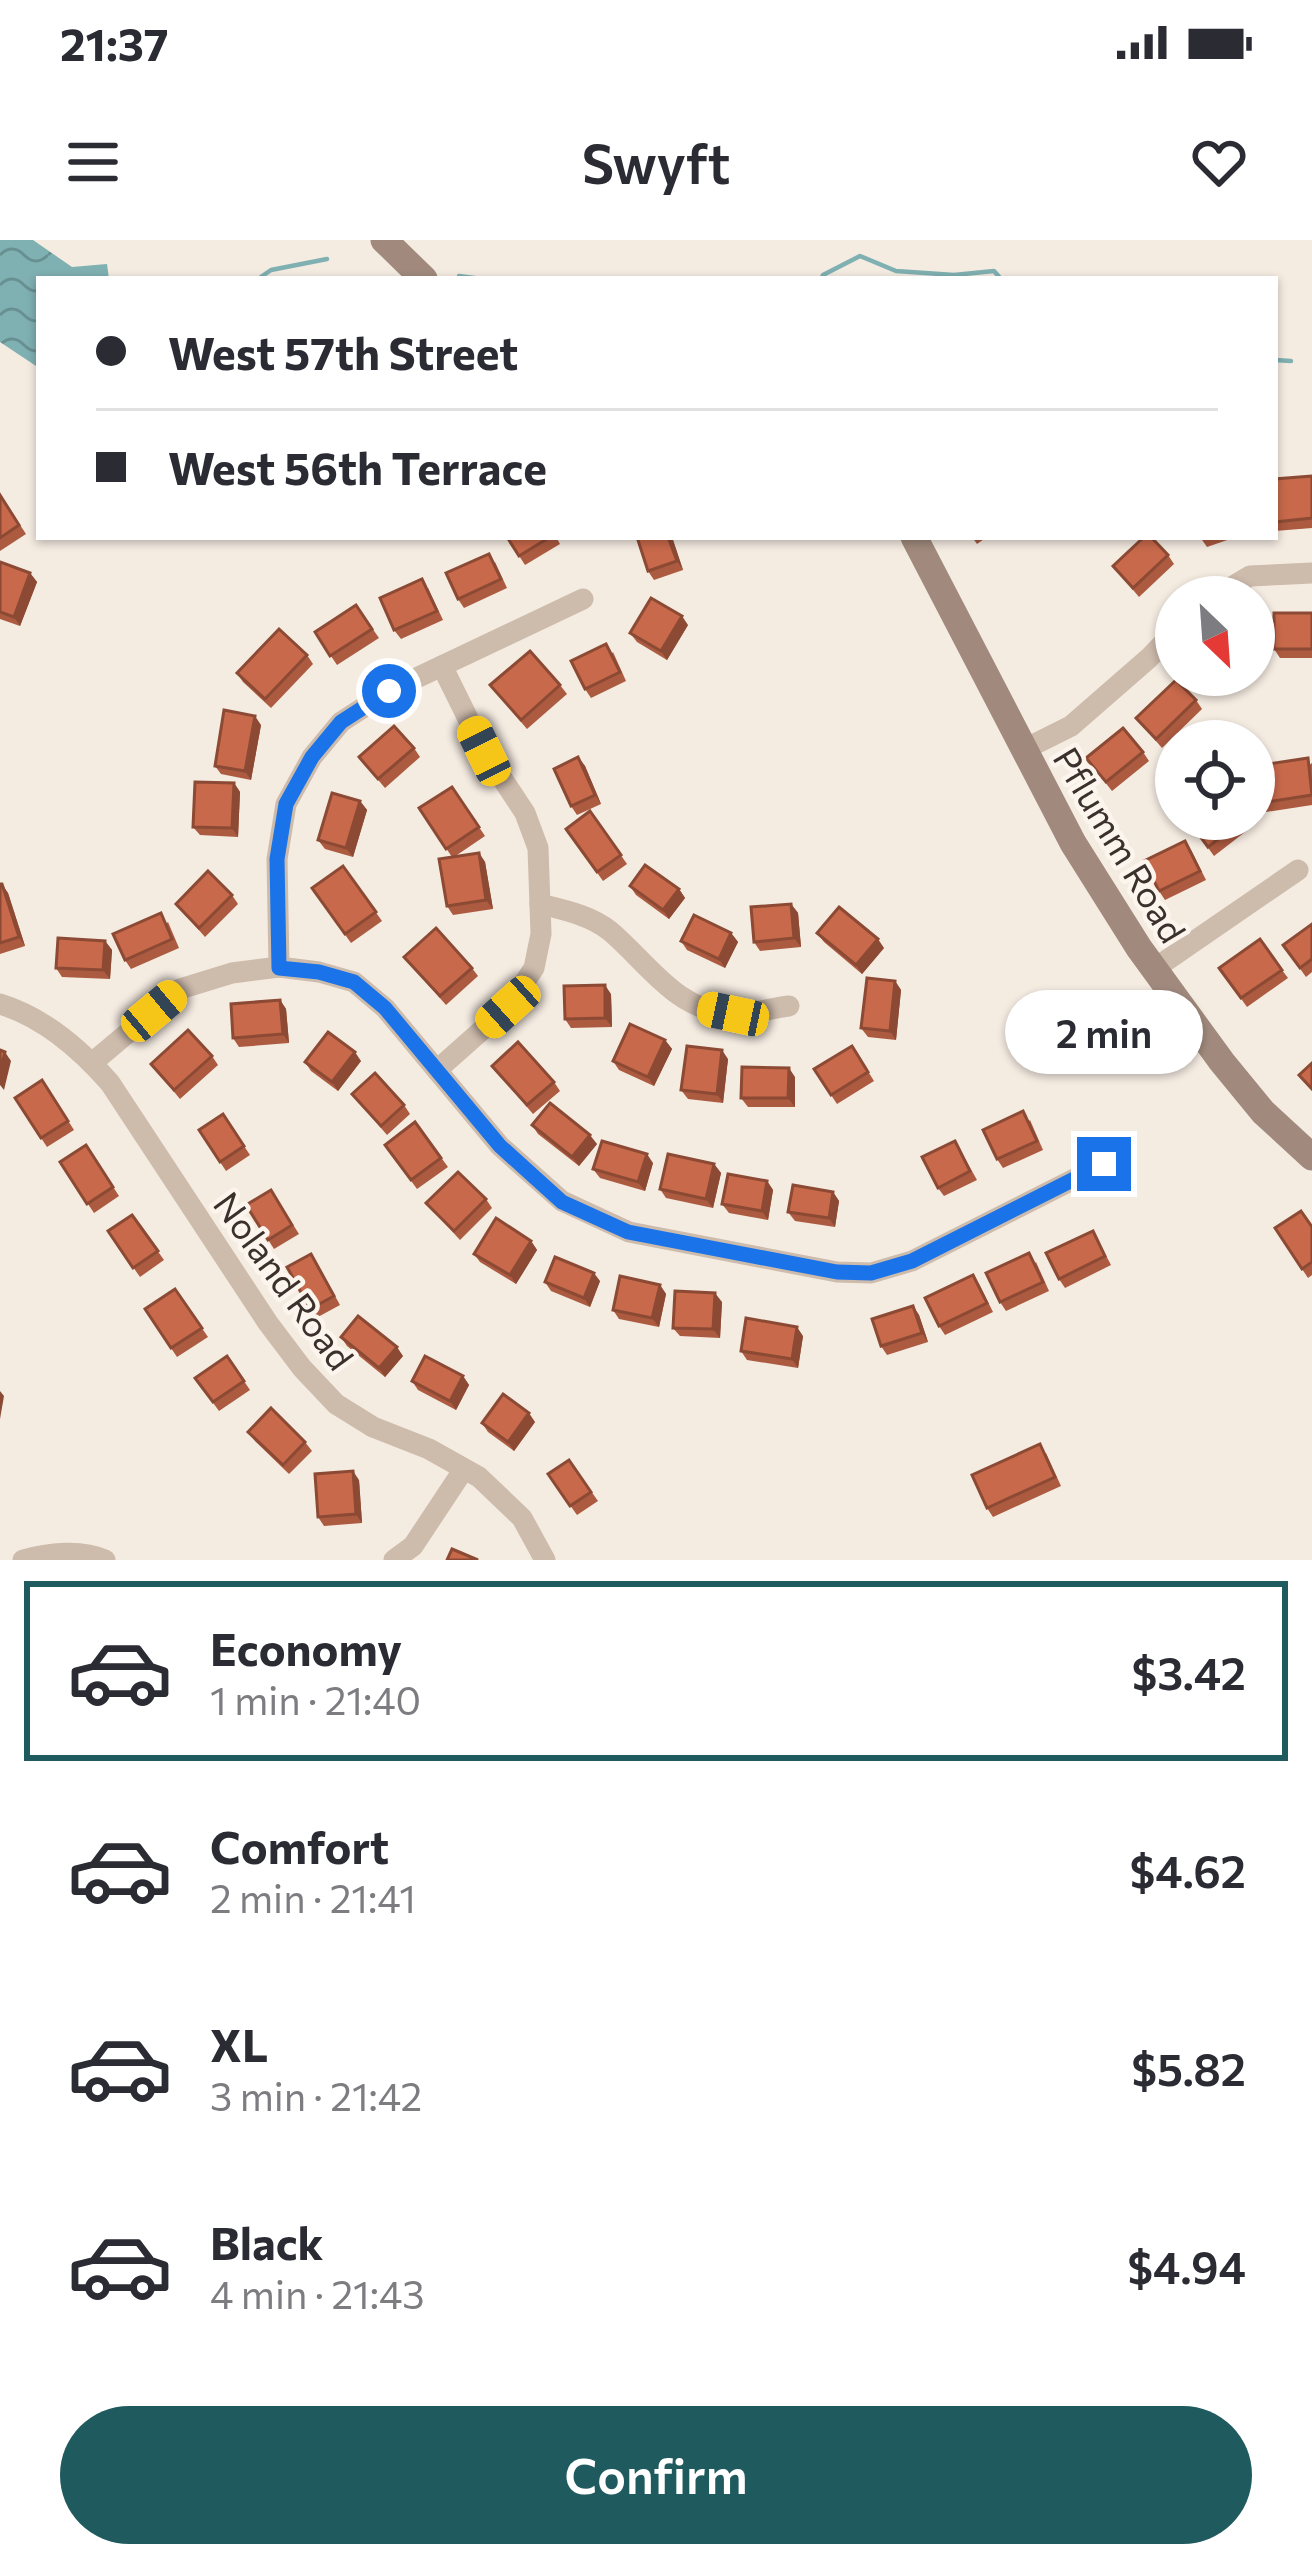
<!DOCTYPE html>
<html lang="en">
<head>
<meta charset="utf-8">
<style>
	body { margin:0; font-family:Commissioner,sans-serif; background:#f2f2f3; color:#2b2b33; height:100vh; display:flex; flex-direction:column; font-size:45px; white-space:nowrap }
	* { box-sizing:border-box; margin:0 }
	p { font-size:39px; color:#7c7c81 }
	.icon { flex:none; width:66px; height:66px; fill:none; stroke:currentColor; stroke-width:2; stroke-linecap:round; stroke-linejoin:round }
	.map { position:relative; height:1320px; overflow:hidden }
	.sheet { display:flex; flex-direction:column; background:#fff; flex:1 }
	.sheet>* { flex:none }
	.banner { position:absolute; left:36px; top:36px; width:1242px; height:264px; border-radius:0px; box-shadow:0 3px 9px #0004; display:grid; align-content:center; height:264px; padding:0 60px; background:#fff }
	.needle { width:78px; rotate:155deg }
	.tools { position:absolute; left:1155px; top:336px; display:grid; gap:24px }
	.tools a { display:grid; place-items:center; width:120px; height:120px; border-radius:50%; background:#fff; box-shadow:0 3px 9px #0004; font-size:60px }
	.end { position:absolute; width:54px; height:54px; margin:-27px; border:15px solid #1a73e8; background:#fff; box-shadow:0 0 0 6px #fff }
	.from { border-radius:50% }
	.bubble { position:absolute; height:84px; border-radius:42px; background:#fff; box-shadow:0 3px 9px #0004; font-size:39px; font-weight:600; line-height:84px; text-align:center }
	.car { position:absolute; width:36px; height:72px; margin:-36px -18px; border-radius:15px; box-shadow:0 0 9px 3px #0007; background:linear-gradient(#f5c518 24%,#345 0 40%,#f5c518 0 76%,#345 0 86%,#f5c518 0) }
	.banner b { display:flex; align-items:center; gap:42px; height:114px; font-size:45px }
	.banner b+b { border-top:3px solid #e1e1e2 }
	.banner i { width:30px; height:30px; background:#2b2b33 }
	ul { padding:21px 0 0; list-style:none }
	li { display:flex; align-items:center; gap:36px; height:180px; margin:0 24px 18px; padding:0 36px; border:6px solid transparent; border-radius:0px }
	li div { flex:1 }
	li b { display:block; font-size:45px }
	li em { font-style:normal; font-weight:600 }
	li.current { border-color:#1f5a5e }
	li>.icon { width:108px; height:108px; stroke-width:1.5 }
	.action { display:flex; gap:24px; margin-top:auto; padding:24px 60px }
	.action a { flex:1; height:138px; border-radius:72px; background:#1f5a5e; color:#fff; font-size:48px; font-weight:600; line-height:138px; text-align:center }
	.status { display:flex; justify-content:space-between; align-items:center; height:84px; padding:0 60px; background:#fff; direction:ltr }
	.status svg { height:33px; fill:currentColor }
	header { display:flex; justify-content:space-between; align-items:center; height:156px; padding:0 60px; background:#fff; font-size:54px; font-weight:600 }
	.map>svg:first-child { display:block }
	.water { fill:url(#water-waves) }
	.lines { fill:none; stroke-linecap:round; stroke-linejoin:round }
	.stream { stroke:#7fb0b2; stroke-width:4.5 }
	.street { stroke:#cdbbac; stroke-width:21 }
	.secondary { stroke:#a18a7d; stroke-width:27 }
	.wall { fill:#ac5a40 }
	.shaded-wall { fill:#8c4a34 }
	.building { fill:#c8694b; stroke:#8c4a34; stroke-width:3 }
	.route { stroke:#1a73e8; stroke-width:15 }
	.labels { text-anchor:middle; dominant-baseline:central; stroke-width:9; stroke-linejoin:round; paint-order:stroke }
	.street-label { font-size:36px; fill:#3b302b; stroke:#fbf5ee }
</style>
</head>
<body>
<div class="status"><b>21:37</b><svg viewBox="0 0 49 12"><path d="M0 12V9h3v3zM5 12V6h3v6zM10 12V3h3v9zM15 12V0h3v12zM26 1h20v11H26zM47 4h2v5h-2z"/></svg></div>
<header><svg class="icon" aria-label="menu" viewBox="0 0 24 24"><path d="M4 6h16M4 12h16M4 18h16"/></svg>Swyft<svg class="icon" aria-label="heart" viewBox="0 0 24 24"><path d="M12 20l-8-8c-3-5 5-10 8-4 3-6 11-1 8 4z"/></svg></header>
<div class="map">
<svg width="1312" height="1320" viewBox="0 0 1312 1320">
	<defs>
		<pattern id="water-waves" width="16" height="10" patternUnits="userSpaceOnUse" patternTransform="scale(3)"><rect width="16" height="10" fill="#7fb0b2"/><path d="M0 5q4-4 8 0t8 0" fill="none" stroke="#699091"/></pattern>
	</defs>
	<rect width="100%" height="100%" fill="#f4ebe1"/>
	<polygon class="water" points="0,0 33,0 72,27 107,24 109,39 39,39 39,128 0,102"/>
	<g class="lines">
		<g class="stream">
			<polyline points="459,36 482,39"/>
			<polyline points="258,39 271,30 327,19"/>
			<polyline points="821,39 823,35 860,16 896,31 954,35 994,31 1001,39"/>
			<polyline points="1275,120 1291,121"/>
		</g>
		<g class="street">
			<polyline points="1215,357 1250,336 1312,333"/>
			<polyline points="1023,510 1071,486 1149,418 1176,390"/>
			<path d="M540,664C564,670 590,675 610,691C649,724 676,771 732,774C750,775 771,768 789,766"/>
			<polyline points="279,727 277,619 286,564 312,517 341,482 389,451 583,359"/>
			<polyline points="1154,729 1298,630"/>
			<path d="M0,764C43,777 81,810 110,843L268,1083L302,1128L336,1164L373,1187L429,1209L479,1237L522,1278L545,1320"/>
			<polyline points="92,823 180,749 232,733 279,727 319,732 354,742 385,768 500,906 562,961 629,992 837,1032 871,1033 912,1021 1104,924"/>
			<polyline points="437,830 508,767 534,728 541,694 538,608 525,573 484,511 442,426"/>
			<path d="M23,1320C48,1313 81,1309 105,1320"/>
			<polyline points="394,1320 413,1306 464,1229"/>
		</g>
		<g class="secondary">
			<polyline points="384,0 424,39"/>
			<polyline points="914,297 1073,603 1139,708 1222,822 1263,872 1312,917"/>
		</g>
	</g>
	<g class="wall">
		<polygon points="1312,236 1312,288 1275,291 1275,239"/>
		<polygon points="0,254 26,294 0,311"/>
		<polygon points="507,297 556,297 560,304 525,325"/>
		<polygon points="672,297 683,330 654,340 648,331"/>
		<polygon points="972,297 987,297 977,304"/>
		<polygon points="1200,297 1236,297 1207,307"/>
		<polygon points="1168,315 1174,324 1139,357 1113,326"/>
		<polygon points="0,322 30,333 37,342 20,386 0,379"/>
		<polygon points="495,322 507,348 464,368 458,359"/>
		<polygon points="428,348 443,380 401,399 394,390"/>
		<polygon points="356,365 379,398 337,425 315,392"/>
		<polygon points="1312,373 1312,418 1280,418 1274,409"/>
		<polygon points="688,385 667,420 637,402 630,393"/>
		<polygon points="613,412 626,441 591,458 585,449"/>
		<polygon points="307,415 313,424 271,468 243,442 237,433"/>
		<polygon points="1203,435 1238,435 1220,452"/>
		<polygon points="490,445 560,445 567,454 527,489"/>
		<polygon points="1196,460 1202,469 1162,508 1136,478"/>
		<polygon points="261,485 251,540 221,534 215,526"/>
		<polygon points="414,508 420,517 385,548 359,517"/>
		<polygon points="1143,512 1149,521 1112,551 1086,518"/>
		<polygon points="578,517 585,526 601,564 577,575 571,566"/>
		<polygon points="1312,523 1312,565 1266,572 1260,563"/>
		<polygon points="234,543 240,552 238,597 200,595 193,587"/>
		<polygon points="452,547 485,596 454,617 479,613 485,622 493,669 453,675 447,666 452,617 419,568"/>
		<polygon points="360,561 367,570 353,617 325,609 318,600"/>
		<polygon points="590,571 627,624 603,641 566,589"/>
		<polygon points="1254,577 1258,582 1214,616 1191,584 1197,579 1254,579"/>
		<polygon points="1191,610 1206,640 1165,660 1159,651"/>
		<polygon points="343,626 382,681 351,703 312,648"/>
		<polygon points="0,644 8,653 25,706 0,714"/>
		<polygon points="630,646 679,649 685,658 669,679 636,655"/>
		<polygon points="232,655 238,664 205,697 176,664"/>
		<polygon points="791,664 798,673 801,707 760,711 754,702"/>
		<polygon points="168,682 179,708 131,729 125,720"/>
		<polygon points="1312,684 1312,732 1306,737 1283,705"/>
		<polygon points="731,693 738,702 725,728 687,710 681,701"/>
		<polygon points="817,693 884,708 862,734 824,702"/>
		<polygon points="105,701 112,710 110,739 62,737 56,728"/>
		<polygon points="404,717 472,728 478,736 446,765"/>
		<polygon points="1219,728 1282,730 1288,738 1247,767"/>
		<polygon points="895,741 901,750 896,800 868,797 861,788"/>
		<polygon points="611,754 612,787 571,788 565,779"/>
		<polygon points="280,760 286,769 289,803 239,807 233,798"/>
		<polygon points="665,800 672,809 654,846 619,830 613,821"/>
		<polygon points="852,806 874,841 837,864 814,829"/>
		<polygon points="212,816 218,825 180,859 151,824"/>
		<polygon points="728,819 723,863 688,859 681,850"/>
		<polygon points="361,821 338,851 311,831 305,822"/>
		<polygon points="492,826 554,842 560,851 533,874"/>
		<polygon points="795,837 795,867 748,867 741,858"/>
		<polygon points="42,840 74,890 47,907 15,858"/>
		<polygon points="352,854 404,865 410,874 387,895"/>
		<polygon points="223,874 250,915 226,931 199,890"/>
		<polygon points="1030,880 1043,910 1003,928 997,919"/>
		<polygon points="415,882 448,927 417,949 385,905"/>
		<polygon points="532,885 597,904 579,926 538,894"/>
		<polygon points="955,901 977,940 944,956 938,948"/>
		<polygon points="86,905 119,956 94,973 60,922"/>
		<polygon points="653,923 645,951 600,938 593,929"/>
		<polygon points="714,924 721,933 713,968 666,958 660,949"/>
		<polygon points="767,941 773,950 768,980 729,973 722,964"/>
		<polygon points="271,950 299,994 274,1009 246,965"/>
		<polygon points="833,952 839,961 835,987 795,981 788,972"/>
		<polygon points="486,959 492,968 460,1000 426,963"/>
		<polygon points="132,975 164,1020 140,1037 108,991"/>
		<polygon points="1312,986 1312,1035 1308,1038 1275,988"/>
		<polygon points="1093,991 1111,1025 1065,1048 1059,1039"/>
		<polygon points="531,1001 537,1010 516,1044 480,1022 474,1014"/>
		<polygon points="1036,1022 1049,1051 1006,1071 1000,1062"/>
		<polygon points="317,1023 340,1065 316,1078 310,1069"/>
		<polygon points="600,1041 590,1067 551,1051 545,1042"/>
		<polygon points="979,1044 993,1072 945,1095 939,1086"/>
		<polygon points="660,1045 666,1054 659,1087 619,1079 613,1070"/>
		<polygon points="175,1049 208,1097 177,1117 145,1069"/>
		<polygon points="722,1062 720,1098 680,1096 673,1088"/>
		<polygon points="913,1066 919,1075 928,1102 887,1115 881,1106"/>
		<polygon points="803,1096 798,1128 747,1120 741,1111"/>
		<polygon points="341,1097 403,1116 385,1137 347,1106"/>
		<polygon points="227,1116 250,1150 219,1171 195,1138"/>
		<polygon points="463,1136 469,1145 456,1170 418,1150 412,1141"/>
		<polygon points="535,1182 514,1211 488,1192 482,1183"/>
		<polygon points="248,1192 305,1202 312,1211 289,1234 255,1201"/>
		<polygon points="1046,1213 1061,1246 993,1277 987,1268"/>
		<polygon points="569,1220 598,1261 577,1275 548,1234"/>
		<polygon points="359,1240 362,1283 324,1286 318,1277"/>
	</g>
	<g class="shaded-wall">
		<polygon points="668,297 672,297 683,330 677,321"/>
		<polygon points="30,333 37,342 20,386 14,377"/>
		<polygon points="682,376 688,385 667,420 661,411"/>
		<polygon points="255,476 261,485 251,540 245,531"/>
		<polygon points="578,517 585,526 601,564 595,555"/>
		<polygon points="234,543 240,552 238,597 232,588"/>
		<polygon points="360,561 367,570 353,617 346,608"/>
		<polygon points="479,613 485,622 493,669 486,660"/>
		<polygon points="2,644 8,653 25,706 19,697"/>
		<polygon points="679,649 685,658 669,679 663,670"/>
		<polygon points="791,664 798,673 801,707 794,698"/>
		<polygon points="731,693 738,702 725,728 719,719"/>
		<polygon points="878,699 884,708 862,734 856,725"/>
		<polygon points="105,701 112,710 110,739 103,730"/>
		<polygon points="895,741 901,750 896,800 890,791"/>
		<polygon points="605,745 611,754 612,787 605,778"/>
		<polygon points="280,760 286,769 289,803 283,794"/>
		<polygon points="665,800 672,809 654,846 648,837"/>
		<polygon points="722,810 728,819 723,863 717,854"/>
		<polygon points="5,812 11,821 4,850 0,845 0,832"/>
		<polygon points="355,812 361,821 338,851 332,842"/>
		<polygon points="789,828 795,837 795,867 788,858"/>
		<polygon points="590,895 597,904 579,926 572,917"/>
		<polygon points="647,914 653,923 645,951 638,942"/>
		<polygon points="714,924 721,933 713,968 706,959"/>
		<polygon points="767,941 773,950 768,980 762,971"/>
		<polygon points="833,952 839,961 835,987 829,978"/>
		<polygon points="531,1001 537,1010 516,1044 510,1035"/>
		<polygon points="594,1033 600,1041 590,1067 584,1058"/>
		<polygon points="660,1045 666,1054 659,1087 652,1078"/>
		<polygon points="715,1053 722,1062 720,1098 713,1089"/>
		<polygon points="913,1066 919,1075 928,1102 922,1093"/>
		<polygon points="797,1087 803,1096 798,1128 792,1119"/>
		<polygon points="397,1107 403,1116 385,1137 379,1128"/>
		<polygon points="463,1136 469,1145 456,1170 450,1161"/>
		<polygon points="0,1151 4,1156 0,1179"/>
		<polygon points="529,1173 535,1182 514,1211 508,1202"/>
		<polygon points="353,1231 359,1240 362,1283 356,1274"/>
	</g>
	<g class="building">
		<polygon points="1312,236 1312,278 1275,282 1275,239"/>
		<polygon points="0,255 19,285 0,298"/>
		<polygon points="507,297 550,297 519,316"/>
		<polygon points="637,297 668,297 677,321 648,331"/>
		<polygon points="1144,297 1151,297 1168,315 1133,348 1113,326"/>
		<polygon points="489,314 501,339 458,359 446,333"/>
		<polygon points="0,322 30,333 14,377 0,372"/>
		<polygon points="422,339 437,371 394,390 380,358"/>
		<polygon points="651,358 682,376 661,411 630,393"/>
		<polygon points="356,365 372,389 330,416 315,392"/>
		<rect x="1274" y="373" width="38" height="36"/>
		<polygon points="279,389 307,415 265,459 237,433"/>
		<polygon points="606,404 620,432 585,449 571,421"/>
		<polygon points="530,411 560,445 521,480 490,445"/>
		<polygon points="1205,435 1222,435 1213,443"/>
		<polygon points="1176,440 1196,460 1156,499 1136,478"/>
		<polygon points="224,470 255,476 245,531 215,526"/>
		<polygon points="394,486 414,508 378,539 359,517"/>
		<polygon points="1123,488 1143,512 1106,542 1086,518"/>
		<polygon points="578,517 595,555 571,566 554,529"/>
		<polygon points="1308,518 1312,555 1260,563 1255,526"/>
		<polygon points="195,542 234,543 232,588 193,587"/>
		<polygon points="452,547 479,587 446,609 419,568"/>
		<polygon points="332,553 360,561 346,608 318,600"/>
		<polygon points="590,571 621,615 597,632 566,589"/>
		<polygon points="1197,579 1244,579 1208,607 1191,584"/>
		<polygon points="1185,601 1200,631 1159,651 1144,621"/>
		<polygon points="479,613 486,660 447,666 439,619"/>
		<polygon points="645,625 679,649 663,670 630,646"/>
		<polygon points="343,626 376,672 345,694 312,648"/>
		<polygon points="208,631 232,655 199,688 176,664"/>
		<polygon points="0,644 2,644 19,697 0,703"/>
		<polygon points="791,664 794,698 754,702 751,667"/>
		<polygon points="839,667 878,699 856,725 817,693"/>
		<polygon points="161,673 172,699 125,720 113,694"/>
		<polygon points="694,675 731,693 719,719 681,701"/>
		<polygon points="1312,684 1312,719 1300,728 1283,705"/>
		<polygon points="436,688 472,728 440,756 404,717"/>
		<polygon points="58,698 105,701 103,730 56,728"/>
		<polygon points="1260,699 1282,730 1241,758 1219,728"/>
		<polygon points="867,738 895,741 890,791 861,788"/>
		<polygon points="605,745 605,778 565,779 564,746"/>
		<polygon points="280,760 283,794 233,798 231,764"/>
		<polygon points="630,784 665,800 648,837 613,821"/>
		<polygon points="188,790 212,816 174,850 151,824"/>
		<polygon points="328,792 355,812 332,842 305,822"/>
		<polygon points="518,802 554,842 527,865 492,826"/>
		<polygon points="687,806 722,810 717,854 681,850"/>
		<polygon points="852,806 868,832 831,855 814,829"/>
		<polygon points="0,810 5,812 0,832"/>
		<polygon points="1312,823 1312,849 1299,835"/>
		<polygon points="742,827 789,828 788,858 741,858"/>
		<polygon points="375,833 404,865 381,886 352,854"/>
		<polygon points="42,840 68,881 41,898 15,858"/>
		<polygon points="550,863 590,895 572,917 532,885"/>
		<polygon points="1023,871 1037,901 997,919 983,890"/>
		<polygon points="223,874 244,906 220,922 199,890"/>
		<polygon points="415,882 441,918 411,940 385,905"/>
		<polygon points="602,901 647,914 638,942 593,929"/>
		<polygon points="955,901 970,931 938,948 922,917"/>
		<polygon points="86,905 113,947 87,964 60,922"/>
		<polygon points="668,914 714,924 706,959 660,949"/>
		<polygon points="458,932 486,959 454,991 426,963"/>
		<polygon points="728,934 767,941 762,971 722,964"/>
		<polygon points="793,945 833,952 829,978 788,972"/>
		<polygon points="271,950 292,985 268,1000 246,965"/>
		<polygon points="1301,971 1312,987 1312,1022 1302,1029 1275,988"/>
		<polygon points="132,975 158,1011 133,1028 108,991"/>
		<polygon points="496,978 531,1001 510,1035 474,1014"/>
		<polygon points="1093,991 1105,1016 1059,1039 1046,1013"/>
		<polygon points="1029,1013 1043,1042 1000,1062 986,1033"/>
		<polygon points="311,1014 334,1056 310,1069 287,1027"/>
		<polygon points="555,1017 594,1033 584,1058 545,1042"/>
		<polygon points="973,1035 987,1063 939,1086 925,1058"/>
		<polygon points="620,1036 660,1045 652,1078 613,1070"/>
		<polygon points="175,1049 202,1088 171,1108 145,1069"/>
		<polygon points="675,1051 715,1053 713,1089 673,1088"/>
		<polygon points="913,1066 922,1093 881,1106 872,1079"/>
		<polygon points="358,1076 397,1107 379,1128 341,1097"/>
		<polygon points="746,1078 797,1087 792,1119 741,1111"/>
		<polygon points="227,1116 244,1141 213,1162 195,1138"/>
		<polygon points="425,1116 463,1136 450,1161 412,1141"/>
		<polygon points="503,1154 529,1173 508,1202 482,1183"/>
		<polygon points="271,1168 305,1202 283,1225 248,1192"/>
		<polygon points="1040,1204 1055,1237 987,1268 972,1235"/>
		<polygon points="569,1220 591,1252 570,1266 548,1234"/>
		<polygon points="353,1231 356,1274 318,1277 315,1234"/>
		<polygon points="452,1309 478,1320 447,1320"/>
	</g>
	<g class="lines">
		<polyline class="route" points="389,451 341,482 312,517 286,564 277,619 279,728 319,732 354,742 385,768 500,906 562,962 628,992 837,1032 871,1033 912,1021 1104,924"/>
	</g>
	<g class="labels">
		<g class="street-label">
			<text transform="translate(1121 604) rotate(59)">Pflumm Road</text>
			<text transform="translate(285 1040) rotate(54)">Noland Road</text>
		</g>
	</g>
</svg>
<div class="tools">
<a><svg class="needle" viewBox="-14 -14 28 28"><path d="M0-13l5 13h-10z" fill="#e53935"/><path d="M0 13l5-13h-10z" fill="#7c7c81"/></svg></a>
<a><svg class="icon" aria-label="locate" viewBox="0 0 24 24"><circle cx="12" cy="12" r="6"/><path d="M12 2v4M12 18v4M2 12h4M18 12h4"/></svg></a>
</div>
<i class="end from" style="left:389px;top:451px"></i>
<i class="end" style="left:1104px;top:924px"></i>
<div class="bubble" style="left:1005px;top:750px;width:198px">2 min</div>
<i class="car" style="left:484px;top:511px;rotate:334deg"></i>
<i class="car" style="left:508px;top:767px;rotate:228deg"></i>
<i class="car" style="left:154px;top:771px;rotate:50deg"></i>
<i class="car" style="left:733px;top:774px;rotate:282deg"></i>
<div class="banner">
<b><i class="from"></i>West 57th Street</b>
<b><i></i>West 56th Terrace</b>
</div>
</div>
<section class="sheet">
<ul>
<li class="current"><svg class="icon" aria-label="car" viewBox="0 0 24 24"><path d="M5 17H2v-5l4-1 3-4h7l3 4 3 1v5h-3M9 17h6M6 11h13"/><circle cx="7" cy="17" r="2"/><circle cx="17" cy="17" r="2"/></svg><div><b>Economy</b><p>1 min · 21:40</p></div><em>$3.42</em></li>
<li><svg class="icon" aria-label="car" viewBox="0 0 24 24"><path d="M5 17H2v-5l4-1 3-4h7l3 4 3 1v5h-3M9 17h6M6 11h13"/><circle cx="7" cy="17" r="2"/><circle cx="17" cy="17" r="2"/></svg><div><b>Comfort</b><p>2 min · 21:41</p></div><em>$4.62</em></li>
<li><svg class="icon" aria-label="car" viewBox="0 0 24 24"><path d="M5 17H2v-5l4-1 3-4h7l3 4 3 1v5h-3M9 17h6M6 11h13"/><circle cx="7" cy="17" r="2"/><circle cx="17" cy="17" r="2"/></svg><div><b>XL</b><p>3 min · 21:42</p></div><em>$5.82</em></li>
<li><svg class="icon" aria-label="car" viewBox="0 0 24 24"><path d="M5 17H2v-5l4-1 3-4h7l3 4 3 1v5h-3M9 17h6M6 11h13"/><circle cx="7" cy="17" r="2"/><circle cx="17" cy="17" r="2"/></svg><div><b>Black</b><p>4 min · 21:43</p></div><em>$4.94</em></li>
</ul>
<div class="action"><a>Confirm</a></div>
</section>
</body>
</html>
